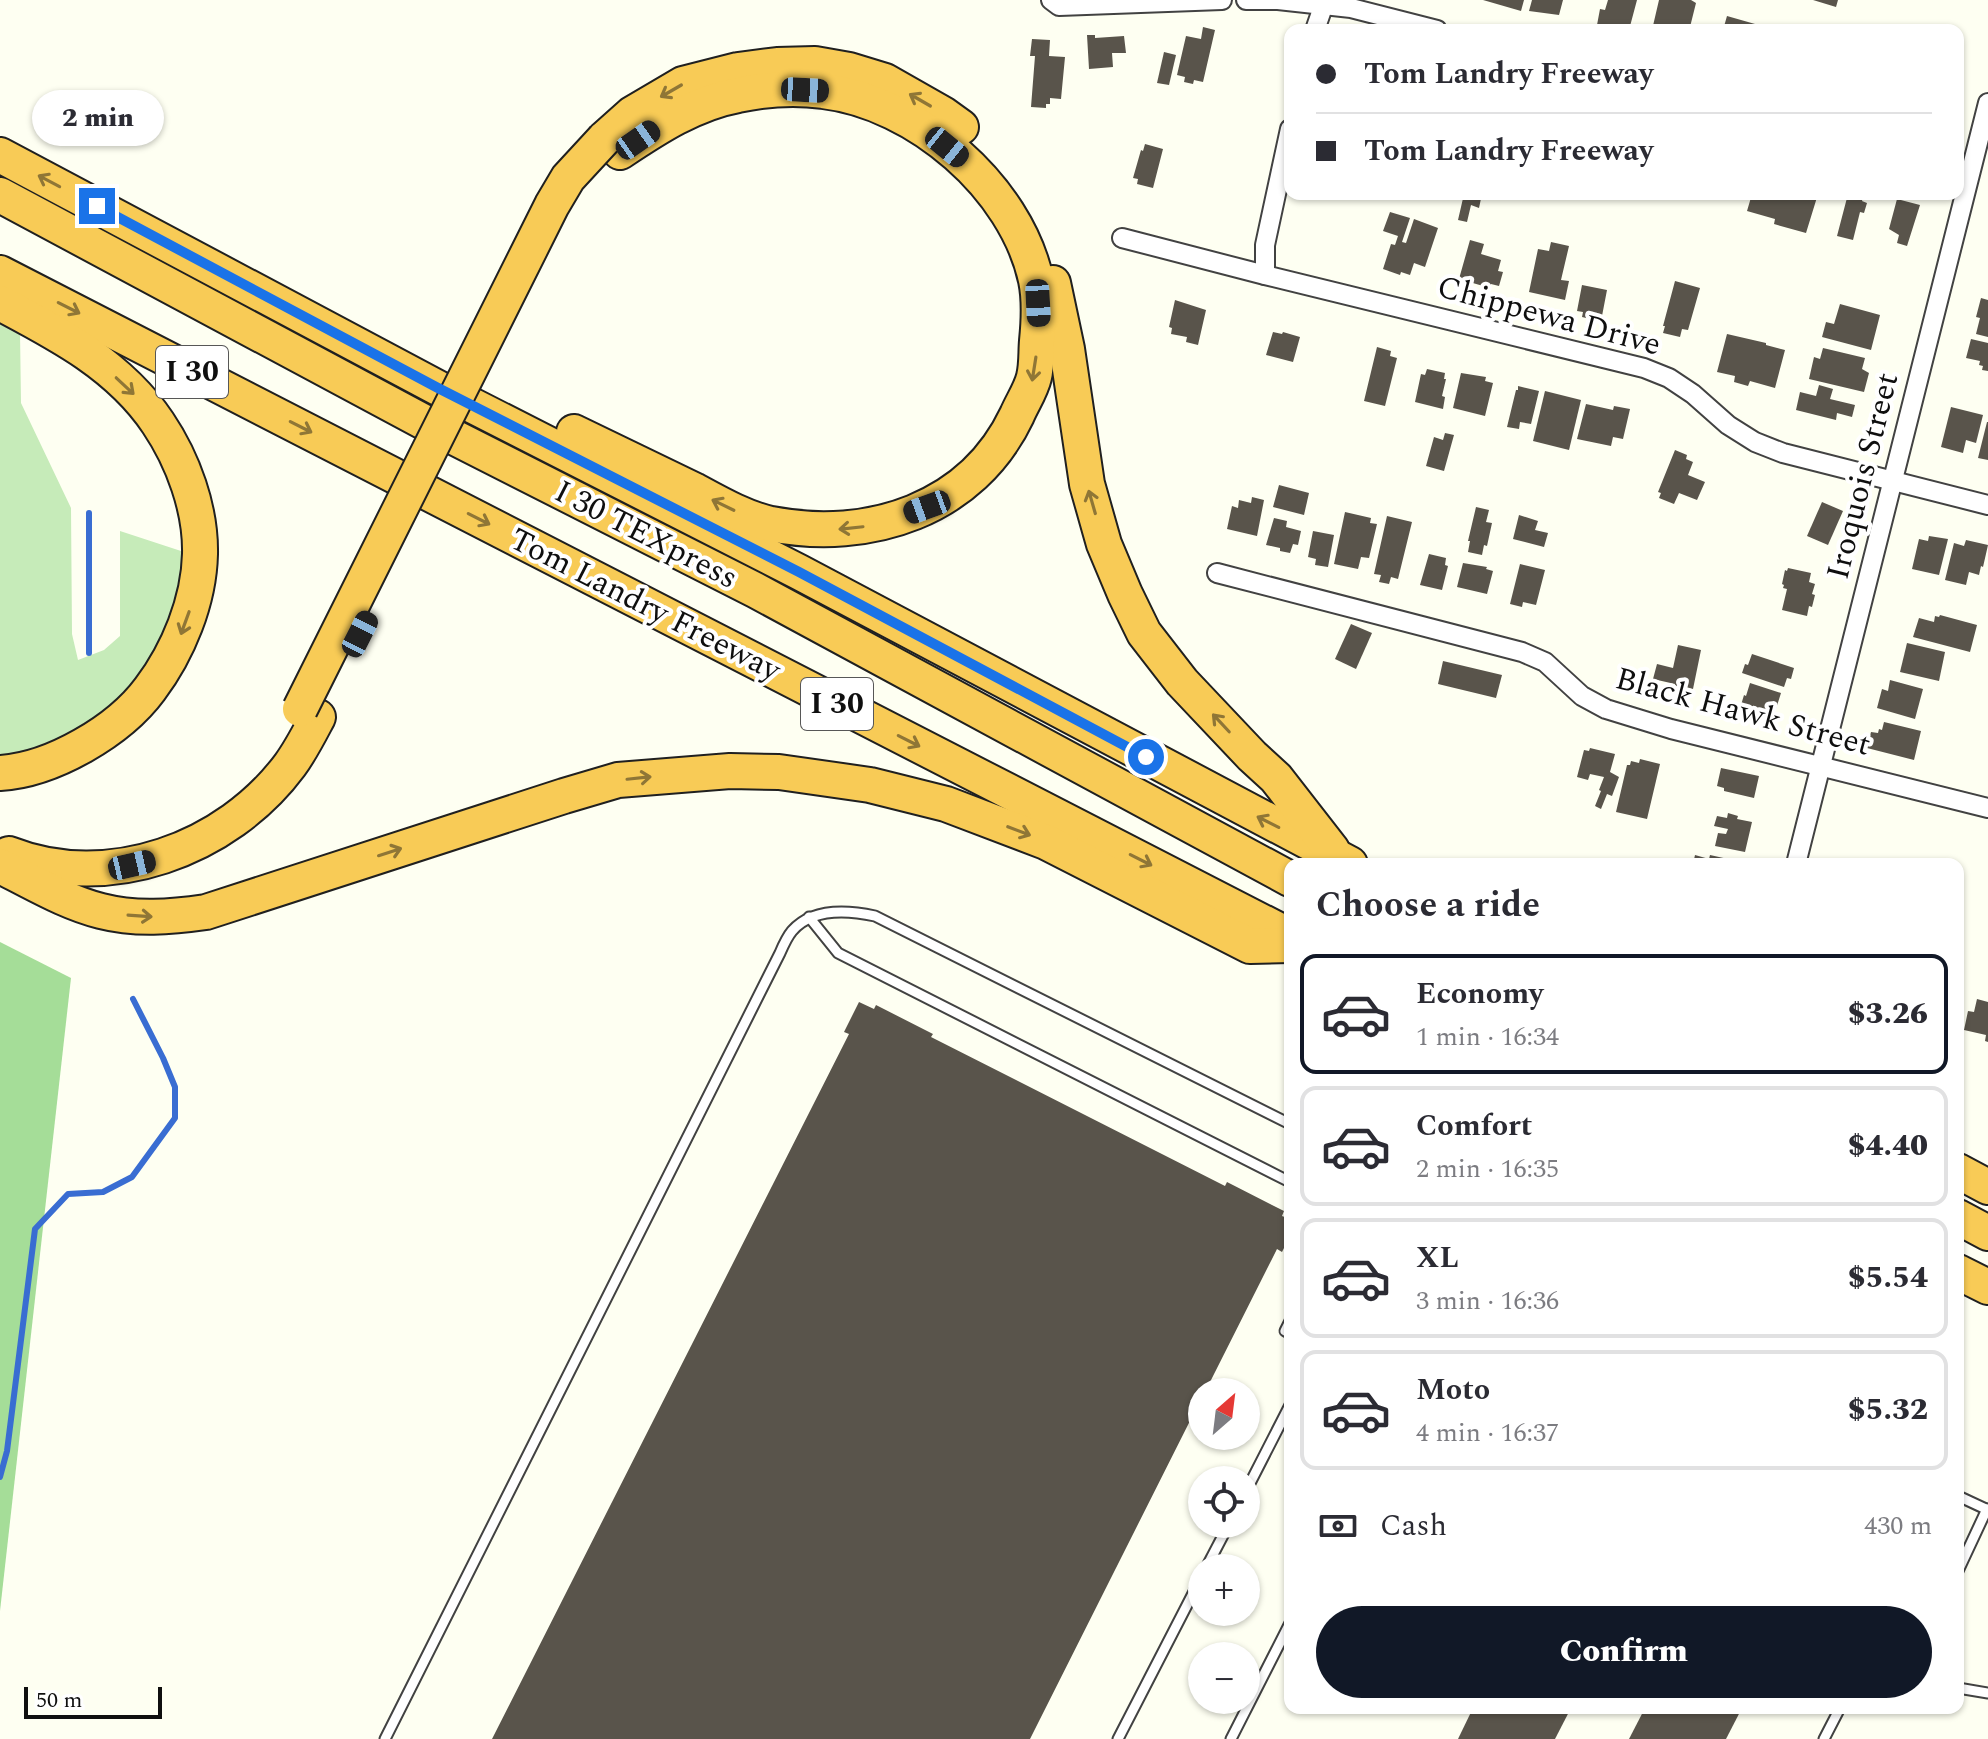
<!DOCTYPE html>
<html lang="en">
<head>
<meta charset="utf-8">
<style>
	body { margin:0; font-family:Spectral,serif; background:#f7f7f7; color:#2b2b33; height:100vh; display:flex; flex-direction:column; font-size:30px; white-space:nowrap }
	* { box-sizing:border-box; margin:0 }
	p { font-size:26px; color:#7c7c81 }
	.icon { flex:none; width:44px; height:44px; fill:none; stroke:currentColor; stroke-width:2; stroke-linecap:round; stroke-linejoin:round }
	.map { position:relative; flex:1; overflow:hidden }
	.drawer { position:absolute; left:1284px; top:858px; width:680px; height:856px; display:flex; flex-direction:column; background:#fff; border-radius:16px; box-shadow:0 2px 6px #0004 }
	.drawer>* { flex:none }
	.hud { position:absolute; left:1284px; top:24px; width:680px; height:176px; border-radius:16px; box-shadow:0 2px 6px #0004; display:grid; align-content:center; height:176px; padding:0 32px; background:#fff }
	.needle { width:52px; rotate:28deg }
	.controls { position:absolute; left:1188px; top:1378px; display:grid; gap:16px }
	.controls a { display:grid; place-items:center; width:72px; height:72px; border-radius:50%; background:#fff; box-shadow:0 2px 6px #0004; font-size:40px }
	.scale { position:absolute; left:24px; bottom:20px; width:138px; box-sizing:border-box; padding-left:8px; border:4px solid #0f0f0f; border-top:0; font-size:22px; line-height:28px; white-space:nowrap; color:#0f0f0f; -webkit-text-stroke:6px #fff; paint-order:stroke }
	.end { position:absolute; width:36px; height:36px; margin:-18px; border:10px solid #1a73e8; background:#fff; box-shadow:0 0 0 4px #fff }
	.from { border-radius:50% }
	.bubble { position:absolute; height:56px; border-radius:28px; background:#fff; box-shadow:0 2px 6px #0004; font-size:26px; font-weight:800; line-height:56px; text-align:center }
	.car { position:absolute; width:24px; height:48px; margin:-24px -12px; border-radius:10px; box-shadow:0 0 6px 2px #0007; background:linear-gradient(#222 24%,#8ab4d8 0 40%,#222 0 76%,#8ab4d8 0 86%,#222 0) }
	.hud b { display:flex; align-items:center; gap:28px; height:76px; font-size:30px }
	.hud b+b { border-top:2px solid #e1e1e2 }
	.hud i { width:20px; height:20px; background:#2b2b33 }
	ul { padding:0; list-style:none }
	li { display:flex; align-items:center; gap:24px; height:120px; margin:0 16px 12px; padding:0 16px; border:4px solid #e1e1e2; border-radius:16px }
	li div { flex:1 }
	li b { display:block; font-size:30px }
	li em { font-style:normal; font-weight:800 }
	li.on { border-color:#111827 }
	li>.icon { width:72px; height:72px; stroke-width:1.5 }
	h2 { padding:0 32px; font-size:36px; line-height:96px }
	.pay { display:flex; align-items:center; gap:20px; height:88px; padding:0 32px; font-size:30px }
	.pay p { margin-inline-start:auto }
	.action { display:flex; gap:16px; margin-top:auto; padding:16px 32px }
	.action a { flex:1; height:92px; border-radius:48px; background:#111827; color:#fff; font-size:32px; font-weight:800; line-height:92px; text-align:center }
	.map>svg:first-child { display:block }
	.green { fill:#c6ebb9 }
	.forest { fill:#a5dd98 }
	.lines { fill:none; stroke-linecap:round; stroke-linejoin:round }
	.stream { stroke:#396dd2; stroke-width:6 }
	.building { fill:#59544b }
	.lane-casing { stroke:#424242; stroke-width:13 }
	.street-casing { stroke:#424242; stroke-width:22 }
	.highway-casing { stroke:#202020; stroke-width:38 }
	.lane { stroke:#fff; stroke-width:9 }
	.street { stroke:#fff; stroke-width:18 }
	.highway { stroke:#f8cb56; stroke-width:34 }
	.highway-bridge-casing { stroke:#202020; stroke-width:38; stroke-linecap:butt }
	.highway-bridge { stroke:#f8cb56; stroke-width:34 }
	.oneway { stroke:#8f7636 }
	.route { stroke:#1a73e8; stroke-width:10 }
	.labels { text-anchor:middle; dominant-baseline:central; stroke-width:8; stroke-linejoin:round; paint-order:stroke }
	.shield { fill:#fff; stroke:#575757; stroke-width:2 }
	.shield-label { font-size:30px; font-weight:bold; fill:#0f0f0f }
	.street-label { font-size:32px; fill:#0f0f0f; stroke:#fff }
</style>
</head>
<body>
<div class="map">
<svg width="1988" height="1739" viewBox="0 0 1988 1739">
	<rect width="100%" height="100%" fill="#fefff2"/>
	<polygon class="green" points="0,322 20,332 21,403 71,508 72,634 78,660 104,650 120,636 120,531 181,551 181,577 177,602 170,627 131,693 77,737 0,761"/>
	<polygon class="forest" points="0,942 71,978 0,1611"/>
	<g class="lines">
		<g class="stream">
			<polyline points="89,513 89,653"/>
			<polyline points="0,1477 7,1451 35,1229 68,1194 103,1192 132,1177 175,1118 175,1087 163,1058 133,999"/>
		</g>
	</g>
	<g class="building">
		<polygon points="1483,0 1524,0 1521,11"/>
		<polygon points="1532,0 1563,0 1559,15 1529,11"/>
		<polygon points="1608,0 1637,0 1629,30 1617,30 1597,25 1600,9 1605,10"/>
		<polygon points="1659,0 1691,0 1696,3 1690,27 1675,24 1674,30 1652,30"/>
		<polygon points="1813,0 1838,0 1836,7"/>
		<polygon points="1727,16 1762,26 1761,30 1723,30"/>
		<polygon points="1203,27 1215,30 1203,82 1194,80 1193,84 1184,82 1185,77 1177,75 1186,36 1201,39"/>
		<polygon points="1087,35 1095,35 1095,38 1124,36 1126,53 1112,53 1113,67 1089,69"/>
		<polygon points="1032,39 1050,40 1049,56 1065,57 1061,99 1050,98 1050,104 1046,104 1046,108 1031,107 1035,56 1030,56"/>
		<polygon points="1164,52 1176,55 1169,85 1157,83"/>
		<polygon points="1145,144 1163,149 1153,188 1137,184 1138,179 1133,178 1141,150 1143,151"/>
		<polygon points="1464,194 1482,194 1479,208 1471,205 1467,222 1458,220"/>
		<polygon points="1752,194 1765,194 1780,199 1781,194 1818,194 1806,233 1774,224 1775,219 1747,211"/>
		<polygon points="1848,194 1864,194 1862,201 1867,203 1864,213 1860,212 1853,240 1837,236"/>
		<polygon points="1897,199 1920,205 1907,246 1897,243 1899,235 1889,229"/>
		<polygon points="1390,212 1410,218 1402,242 1406,243 1414,219 1438,228 1425,267 1414,263 1410,275 1401,272 1400,275 1383,269 1391,244 1395,245 1398,236 1383,231"/>
		<polygon points="1470,240 1484,244 1481,254 1501,260 1498,271 1503,272 1499,286 1491,284 1490,288 1459,279"/>
		<polygon points="1551,242 1569,246 1561,280 1569,281 1565,300 1529,292 1538,249 1549,251"/>
		<polygon points="1675,281 1700,288 1688,330 1682,329 1680,337 1663,333 1665,326 1663,326"/>
		<polygon points="1582,285 1607,290 1602,316 1596,314 1595,320 1582,317 1583,312 1577,311"/>
		<polygon points="1981,298 1988,300 1988,337 1976,334 1980,318 1976,317"/>
		<polygon points="1175,300 1206,310 1198,345 1186,342 1187,337 1171,334 1172,328 1169,327"/>
		<polygon points="1840,304 1880,315 1871,350 1822,337 1826,322 1834,324"/>
		<polygon points="1273,332 1282,334 1283,332 1300,337 1293,362 1266,355"/>
		<polygon points="1727,334 1766,343 1766,345 1785,350 1775,388 1750,381 1748,386 1734,382 1735,376 1717,372"/>
		<polygon points="1971,339 1988,343 1988,371 1982,370 1983,366 1979,365 1980,361 1966,358"/>
		<polygon points="1377,347 1391,351 1390,356 1397,358 1385,406 1364,401"/>
		<polygon points="1823,348 1865,358 1862,369 1869,373 1864,392 1809,379 1814,357 1820,359"/>
		<polygon points="1427,369 1445,373 1444,379 1446,379 1442,396 1445,397 1443,409 1415,402 1421,374 1425,375"/>
		<polygon points="1461,373 1486,377 1485,381 1493,383 1485,416 1453,408"/>
		<polygon points="1819,385 1833,389 1830,399 1855,405 1852,417 1837,413 1836,420 1796,410 1800,392 1816,396"/>
		<polygon points="1518,386 1539,391 1531,424 1520,422 1519,429 1507,427 1516,390 1518,390"/>
		<polygon points="1545,391 1581,400 1569,450 1533,441"/>
		<polygon points="1586,404 1613,410 1614,406 1630,409 1623,439 1613,437 1611,446 1577,439"/>
		<polygon points="1951,407 1983,415 1976,443 1966,440 1963,453 1941,447"/>
		<polygon points="1987,422 1988,422 1988,460 1978,458"/>
		<polygon points="1445,433 1454,435 1444,471 1426,466 1434,437 1443,440"/>
		<polygon points="1675,450 1687,455 1686,459 1693,462 1688,475 1705,482 1697,500 1679,493 1674,504 1659,498 1661,493 1658,492"/>
		<polygon points="1279,485 1309,493 1304,515 1273,507"/>
		<polygon points="1252,497 1264,500 1257,536 1227,529 1232,506 1238,508 1239,500 1251,503"/>
		<polygon points="1822,502 1843,511 1828,545 1807,536"/>
		<polygon points="1476,507 1489,510 1486,522 1492,523 1487,546 1484,545 1482,555 1468,552 1470,541 1468,541"/>
		<polygon points="1345,512 1371,518 1370,523 1377,524 1369,558 1361,557 1358,569 1334,564"/>
		<polygon points="1519,515 1538,521 1535,530 1548,533 1544,547 1513,539"/>
		<polygon points="1387,516 1412,522 1398,579 1391,577 1389,584 1379,582 1381,575 1374,574"/>
		<polygon points="1274,518 1287,521 1286,527 1301,531 1298,545 1293,544 1290,553 1280,551 1280,548 1266,545"/>
		<polygon points="1313,531 1334,535 1328,567 1315,565 1316,559 1308,557"/>
		<polygon points="1929,536 1948,539 1939,575 1912,569 1919,539 1928,541"/>
		<polygon points="1966,540 1988,545 1983,567 1981,566 1979,575 1969,572 1966,585 1945,580 1954,543 1964,546"/>
		<polygon points="1429,554 1446,558 1445,565 1448,566 1442,590 1420,585"/>
		<polygon points="1463,563 1487,567 1486,569 1493,571 1487,594 1457,587"/>
		<polygon points="1520,564 1545,570 1536,605 1523,602 1522,607 1510,604"/>
		<polygon points="1788,568 1811,573 1809,582 1815,584 1812,594 1815,595 1812,607 1809,606 1807,616 1782,610 1787,589 1783,588 1784,585 1782,584 1785,570 1787,571"/>
		<polygon points="1940,615 1977,625 1970,652 1913,637 1919,618 1934,622 1935,616 1939,617"/>
		<polygon points="1351,624 1372,633 1356,669 1335,659"/>
		<polygon points="1907,643 1945,652 1939,681 1900,672"/>
		<polygon points="1678,645 1701,650 1693,689 1686,687 1685,693 1674,690 1675,684 1653,679 1657,664 1673,668"/>
		<polygon points="1752,654 1794,668 1791,679 1787,678 1784,687 1742,673 1745,664 1748,665"/>
		<polygon points="1443,661 1502,675 1496,698 1438,684"/>
		<polygon points="1890,680 1923,689 1915,719 1877,708 1882,689 1888,691"/>
		<polygon points="1750,683 1781,693 1773,718 1761,714 1762,711 1741,705 1744,695 1746,696"/>
		<polygon points="1884,722 1921,731 1914,760 1867,748 1871,732 1878,733 1879,729 1882,730"/>
		<polygon points="1590,748 1615,754 1610,772 1619,777 1612,796 1607,794 1601,809 1595,806 1601,791 1599,790 1604,777 1590,774 1588,780 1577,777 1584,750 1589,751"/>
		<polygon points="1640,759 1660,764 1647,819 1616,812 1627,765 1630,765 1631,761 1639,763"/>
		<polygon points="1721,768 1759,776 1754,798 1724,791 1724,788 1717,786"/>
		<polygon points="1728,813 1738,816 1737,819 1752,822 1745,852 1715,846 1718,833 1726,834 1728,829 1714,826 1717,816 1727,818"/>
		<polygon points="1695,855 1709,859 1710,855 1728,859 1727,864 1693,864"/>
		<polygon points="1977,999 1988,1002 1988,1042 1985,1041 1986,1035 1964,1030 1968,1011 1974,1012"/>
		<polygon points="859,1002 874,1009 876,1005 933,1034 931,1037 1225,1186 1227,1182 1284,1211 1282,1216 1290,1219 1290,1236 1282,1252 1277,1249 1205,1392 1202,1392 1202,1397 1030,1739 492,1739 849,1034 844,1032"/>
		<polygon points="1473,1708 1571,1708 1555,1739 1458,1739"/>
		<polygon points="1645,1708 1742,1708 1726,1739 1629,1739"/>
	</g>
	<g class="lines">
		<defs>
			<g id="lane">
				<polyline points="809,917 838,953 1290,1182"/>
				<polyline points="1290,1321 1285,1331 1290,1334"/>
				<polyline points="1246,1491 1290,1405"/>
				<polyline points="1958,1496 1988,1510"/>
				<polyline points="1206,1568 1229,1524"/>
				<polyline points="1958,1571 1987,1509"/>
				<polyline points="1958,1688 1988,1693"/>
				<path d="M385,1739L780,953C783,946 787,937 792,931C812,908 847,910 875,916L1290,1124"/>
				<polyline points="1118,1739 1202,1576"/>
				<polyline points="1231,1739 1290,1623"/>
				<polyline points="1824,1739 1840,1708"/>
			</g>
			<g id="street">
				<polyline points="1051,0 1059,6 1222,0"/>
				<polyline points="1246,0 1278,0 1351,8 1437,30"/>
				<polyline points="1315,30 1324,4"/>
				<polyline points="1122,238 1265,275 1644,368 1669,378 1693,394 1728,425 1755,442 1783,453 1988,505"/>
				<polyline points="1265,275 1265,245 1290,129"/>
				<polyline points="1217,573 1522,652 1545,662 1582,696 1606,709 1671,729 1988,808"/>
				<polyline points="1796,864 1988,103"/>
			</g>
			<g id="highway">
				<polyline points="604,139 632,114 683,84 738,70 777,65 815,64 849,70 885,81 943,114 961,127"/>
				<polyline points="0,155 438,388 799,572 1350,864"/>
				<polyline points="0,195 422,421 755,590 1290,879"/>
				<polyline points="0,273 1290,936"/>
				<polyline points="1053,283 1067,349 1087,484 1104,544 1125,594 1144,633 1182,682 1252,756 1276,778 1332,850"/>
				<path d="M0,303C59,334 120,366 158,423C183,460 201,509 200,554C199,601 178,652 150,689C119,731 52,770 0,773"/>
				<path d="M574,432C614,451 654,471 694,490C718,503 744,518 771,524C869,543 972,510 1017,415C1022,403 1031,390 1034,377C1037,365 1036,352 1037,341C1039,321 1040,299 1036,280C1016,187 917,102 823,91C795,87 766,89 738,95C694,103 656,128 620,152"/>
				<path d="M9,854C108,893 227,850 290,765C301,750 309,734 318,717"/>
				<path d="M0,866C33,882 65,902 101,911C136,920 171,917 206,912L564,796L618,780L730,771L779,772L870,785L946,804L1046,842L1250,946L1290,945"/>
				<polyline points="1958,1171 1988,1187"/>
				<polyline points="1958,1217 1988,1233"/>
				<polyline points="1958,1272 1988,1287"/>
			</g>
		</defs>
		<use href="#lane" class="lane-casing"/>
		<use href="#street" class="street-casing"/>
		<use href="#highway" class="highway-casing"/>
		<use href="#lane" class="lane"/>
		<use href="#street" class="street"/>
		<use href="#highway" class="highway"/>
		<defs>
			<polyline id="highway-bridge" points="300,709 552,205 568,178 604,139"/>
		</defs>
		<use href="#highway-bridge" class="highway-bridge-casing"/>
		<use href="#highway-bridge" class="highway-bridge"/>
	</g>
	<defs><path id="oneway-shaft" d="M-6 0H5M1.5-3L5.5 0L1.5 3" fill="none" stroke-width="1.6" stroke-linecap="round" stroke-linejoin="round" transform="scale(2)"/></defs>
	<g class="oneway">
		<use href="#oneway-shaft" transform="translate(671 91) rotate(150)"/>
		<use href="#oneway-shaft" transform="translate(920 100) rotate(-150)"/>
		<use href="#oneway-shaft" transform="translate(49 181) rotate(-152)"/>
		<use href="#oneway-shaft" transform="translate(69 308) rotate(27)"/>
		<use href="#oneway-shaft" transform="translate(1034 369) rotate(99)"/>
		<use href="#oneway-shaft" transform="translate(125 386) rotate(43)"/>
		<use href="#oneway-shaft" transform="translate(301 427) rotate(27)"/>
		<use href="#oneway-shaft" transform="translate(1092 502) rotate(-106)"/>
		<use href="#oneway-shaft" transform="translate(723 505) rotate(-154)"/>
		<use href="#oneway-shaft" transform="translate(479 519) rotate(27)"/>
		<use href="#oneway-shaft" transform="translate(851 528) rotate(174)"/>
		<use href="#oneway-shaft" transform="translate(185 623) rotate(110)"/>
		<use href="#oneway-shaft" transform="translate(1221 723) rotate(-133)"/>
		<use href="#oneway-shaft" transform="translate(909 741) rotate(27)"/>
		<use href="#oneway-shaft" transform="translate(639 778) rotate(-6)"/>
		<use href="#oneway-shaft" transform="translate(1268 822) rotate(-153)"/>
		<use href="#oneway-shaft" transform="translate(1019 831) rotate(21)"/>
		<use href="#oneway-shaft" transform="translate(390 852) rotate(-18)"/>
		<use href="#oneway-shaft" transform="translate(1141 860) rotate(27)"/>
		<use href="#oneway-shaft" transform="translate(140 916) rotate(4)"/>
	</g>
	<g class="lines">
		<polyline class="route" points="97,206 438,388 799,572 1146,757"/>
	</g>
	<g class="labels">
		<g class="shield">
			<rect x="156" y="346" width="72" height="52" rx="6"/>
			<rect x="801" y="678" width="72" height="52" rx="6"/>
		</g>
		<g class="shield-label">
			<text x="192" y="372">I 30</text>
			<text x="837" y="704">I 30</text>
		</g>
		<g class="street-label">
			<text transform="translate(1549 316) rotate(15)">Chippewa Drive</text>
			<text transform="translate(1863 476) rotate(-76)">Iroquois Street</text>
			<text transform="translate(646 535) rotate(27)">I 30 TEXpress</text>
			<text transform="translate(645 605) rotate(27)">Tom Landry Freeway</text>
			<text transform="translate(1743 712) rotate(15)">Black Hawk Street</text>
		</g>
	</g>
</svg>
<div class="controls">
<a><svg class="needle" viewBox="-14 -14 28 28"><path d="M0-13l5 13h-10z" fill="#e53935"/><path d="M0 13l5-13h-10z" fill="#7c7c81"/></svg></a>
<a><svg class="icon" aria-label="locate" viewBox="0 0 24 24"><circle cx="12" cy="12" r="6"/><path d="M12 2v4M12 18v4M2 12h4M18 12h4"/></svg></a>
<a>+</a>
<a>−</a>
</div>
<div class="scale">50 m</div>
<i class="end from" style="left:1146px;top:757px"></i>
<i class="end" style="left:97px;top:206px"></i>
<div class="bubble" style="left:32px;top:90px;width:132px">2 min</div>
<i class="car" style="left:805px;top:90px;rotate:93deg"></i>
<i class="car" style="left:638px;top:140px;rotate:55deg"></i>
<i class="car" style="left:947px;top:147px;rotate:129deg"></i>
<i class="car" style="left:1038px;top:303px;rotate:177deg"></i>
<i class="car" style="left:927px;top:507px;rotate:250deg"></i>
<i class="car" style="left:360px;top:634px;rotate:27deg"></i>
<i class="car" style="left:132px;top:865px;rotate:77deg"></i>
<div class="hud">
<b><i class="from"></i>Tom Landry Freeway</b>
<b><i></i>Tom Landry Freeway</b>
</div>
<section class="drawer">
<h2>Choose a ride</h2>
<ul>
<li class="on"><svg class="icon" aria-label="car" viewBox="0 0 24 24"><path d="M5 17H2v-5l4-1 3-4h7l3 4 3 1v5h-3M9 17h6M6 11h13"/><circle cx="7" cy="17" r="2"/><circle cx="17" cy="17" r="2"/></svg><div><b>Economy</b><p>1 min · 16:34</p></div><em>$3.26</em></li>
<li><svg class="icon" aria-label="car" viewBox="0 0 24 24"><path d="M5 17H2v-5l4-1 3-4h7l3 4 3 1v5h-3M9 17h6M6 11h13"/><circle cx="7" cy="17" r="2"/><circle cx="17" cy="17" r="2"/></svg><div><b>Comfort</b><p>2 min · 16:35</p></div><em>$4.40</em></li>
<li><svg class="icon" aria-label="car" viewBox="0 0 24 24"><path d="M5 17H2v-5l4-1 3-4h7l3 4 3 1v5h-3M9 17h6M6 11h13"/><circle cx="7" cy="17" r="2"/><circle cx="17" cy="17" r="2"/></svg><div><b>XL</b><p>3 min · 16:36</p></div><em>$5.54</em></li>
<li><svg class="icon" aria-label="car" viewBox="0 0 24 24"><path d="M5 17H2v-5l4-1 3-4h7l3 4 3 1v5h-3M9 17h6M6 11h13"/><circle cx="7" cy="17" r="2"/><circle cx="17" cy="17" r="2"/></svg><div><b>Moto</b><p>4 min · 16:37</p></div><em>$5.32</em></li>
</ul>
<div class="pay"><svg class="icon" aria-label="cash" viewBox="0 0 24 24"><path d="M3 7h18v10H3z"/><circle cx="12" cy="12" r="2"/></svg>Cash<p>430 m</p></div>
<div class="action"><a>Confirm</a></div>
</section>
</div>
</body>
</html>
